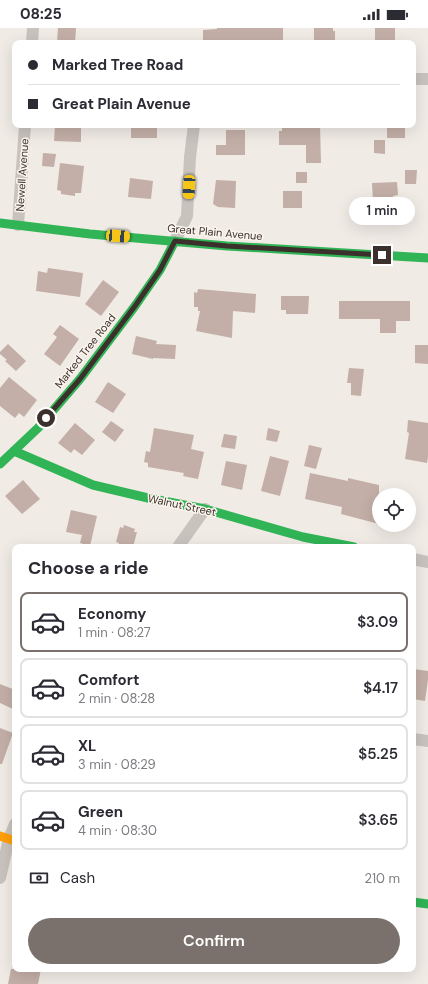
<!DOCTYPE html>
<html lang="en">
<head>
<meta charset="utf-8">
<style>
	body { margin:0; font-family:"DM Sans",sans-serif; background:#f7f7f7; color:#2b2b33; height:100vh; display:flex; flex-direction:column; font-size:15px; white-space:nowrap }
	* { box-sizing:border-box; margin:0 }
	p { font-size:13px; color:#7c7c81 }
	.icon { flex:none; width:22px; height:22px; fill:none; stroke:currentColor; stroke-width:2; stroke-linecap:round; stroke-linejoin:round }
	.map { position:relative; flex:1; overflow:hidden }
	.side { position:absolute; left:12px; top:516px; width:404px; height:428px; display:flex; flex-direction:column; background:#fff; border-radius:8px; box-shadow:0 4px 16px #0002 }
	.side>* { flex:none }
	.guide { position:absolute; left:12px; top:12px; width:404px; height:88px; border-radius:8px; box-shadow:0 4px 16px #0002; display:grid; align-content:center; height:88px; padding:0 16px; background:#fff }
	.tools { position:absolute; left:372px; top:460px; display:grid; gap:8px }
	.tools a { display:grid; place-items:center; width:44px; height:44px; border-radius:50%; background:#fff; box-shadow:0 4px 16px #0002; font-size:20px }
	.end { position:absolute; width:18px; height:18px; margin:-9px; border:5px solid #3b302b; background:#fff; box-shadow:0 0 0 2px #fff }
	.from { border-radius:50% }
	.bubble { position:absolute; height:28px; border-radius:14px; background:#fff; box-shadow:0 4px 16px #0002; font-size:13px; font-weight:600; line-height:28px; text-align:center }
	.car { position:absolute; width:12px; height:24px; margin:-12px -6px; border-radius:5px; box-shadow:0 0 3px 1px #0007; background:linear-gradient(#f5c518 24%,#345 0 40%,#f5c518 0 76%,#345 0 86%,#f5c518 0) }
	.guide b { display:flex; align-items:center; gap:14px; height:38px; font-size:15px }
	.guide b+b { border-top:1px solid #e1e1e2 }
	.guide i { width:10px; height:10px; background:#2b2b33 }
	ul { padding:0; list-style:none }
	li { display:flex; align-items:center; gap:12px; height:60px; margin:0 8px 6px; padding:0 8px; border:2px solid #e1e1e2; border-radius:8px }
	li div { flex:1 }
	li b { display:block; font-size:15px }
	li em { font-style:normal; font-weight:600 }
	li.active { border-color:#7a716c }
	li>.icon { width:36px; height:36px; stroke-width:1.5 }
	h2 { padding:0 16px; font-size:18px; line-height:48px }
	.pay { display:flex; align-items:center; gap:10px; height:44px; padding:0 16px; font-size:15px }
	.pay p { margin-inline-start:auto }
	.action { display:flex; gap:8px; margin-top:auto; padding:8px 16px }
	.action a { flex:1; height:46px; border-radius:24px; background:#7a716c; color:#fff; font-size:16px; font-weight:600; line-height:46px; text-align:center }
	.status { display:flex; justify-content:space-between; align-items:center; height:28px; padding:0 20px; background:#fff; direction:ltr }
	.status svg { height:11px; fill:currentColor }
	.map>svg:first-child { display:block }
	.building { fill:#c3afa7 }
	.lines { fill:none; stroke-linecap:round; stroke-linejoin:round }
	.street { stroke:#c9c3be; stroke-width:12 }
	.fast { stroke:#30b455; stroke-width:9 }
	.slow { stroke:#ff9f0a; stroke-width:9 }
	.route { stroke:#3b302b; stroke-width:5 }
	.labels { text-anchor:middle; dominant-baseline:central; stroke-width:3; stroke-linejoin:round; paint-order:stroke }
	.street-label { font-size:11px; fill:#3b302b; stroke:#fbf5ee }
</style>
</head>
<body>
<div class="status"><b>08:25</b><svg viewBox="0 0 49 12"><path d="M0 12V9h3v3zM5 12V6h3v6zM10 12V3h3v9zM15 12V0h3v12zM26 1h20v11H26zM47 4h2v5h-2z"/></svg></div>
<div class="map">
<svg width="428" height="956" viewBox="0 0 428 956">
	<rect width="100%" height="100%" fill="#f0ebe5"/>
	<g class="building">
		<polygon points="58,0 76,0 75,15 57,15"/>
		<polygon points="217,0 283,0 283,15 203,15 203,2 217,1"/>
		<polygon points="314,0 333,0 333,3 335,3 335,15 314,15"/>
		<rect x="375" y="0" width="20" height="15"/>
		<polygon points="55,97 81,97 81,114 54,113"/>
		<rect x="131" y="97" width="26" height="13"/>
		<polygon points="282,97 320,97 321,135 306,135 306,117 279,117 279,103 282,103"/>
		<rect x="387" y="97" width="18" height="13"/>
		<polygon points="226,102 245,102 245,127 216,127 216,117 226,117"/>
		<polygon points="374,112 385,112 385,126 374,125"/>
		<polygon points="43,125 56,126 54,139 42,138"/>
		<polygon points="60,135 84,138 81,165 75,165 75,168 61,166 61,163 57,162"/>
		<polygon points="405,142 417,142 416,156 405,156"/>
		<rect x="296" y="144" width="11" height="11"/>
		<polygon points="130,150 153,153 151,171 128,169"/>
		<polygon points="216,152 236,153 235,180 218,179 213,176"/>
		<polygon points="397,154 398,167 393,168 394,185 359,187 358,174 373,174 372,155"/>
		<rect x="283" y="163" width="19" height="17"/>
		<polygon points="48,240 83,245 80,269 36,263 38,243 47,245"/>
		<polygon points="103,252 119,264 101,288 85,276"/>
		<polygon points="198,261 256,266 255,285 233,283 232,310 196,303 200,283 198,283 198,279 194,279 194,264 197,265"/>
		<polygon points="281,268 309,268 308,286 286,286 286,282 281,282"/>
		<polygon points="339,273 410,273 410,293 396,293 396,305 380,305 380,291 339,291"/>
		<polygon points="60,297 79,311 60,338 44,326 57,309 53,306"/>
		<polygon points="136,308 157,313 156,316 176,317 175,331 153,330 153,331 132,326"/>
		<polygon points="8,316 26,333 16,343 5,333 7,332 0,326 0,324"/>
		<polygon points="415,317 428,317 428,336 415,335"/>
		<polygon points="349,340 364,341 361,368 351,367 351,355 347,355"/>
		<polygon points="9,349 37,372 24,389 19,385 15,390 0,378 0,360"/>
		<polygon points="108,354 126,366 113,385 95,374"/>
		<polygon points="408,392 428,395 428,429 427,435 405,431 409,405 407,404"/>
		<polygon points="111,393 124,402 115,414 102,404"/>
		<polygon points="75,395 95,412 82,427 74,421 71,425 58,415"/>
		<polygon points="154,400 194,407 191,421 204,424 198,451 183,448 184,445 148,439 148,435 144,434 146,423 150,424"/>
		<polygon points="268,400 280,403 277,414 266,412"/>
		<polygon points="224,406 237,408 235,421 221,419"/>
		<polygon points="309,417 322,420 316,441 304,438"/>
		<polygon points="270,428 289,433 280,468 261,463"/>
		<polygon points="226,433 247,437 242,462 221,457"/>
		<polygon points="310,445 348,453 348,450 379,457 379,496 341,486 342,479 305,471"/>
		<polygon points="23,452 40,471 22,486 5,468"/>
		<polygon points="71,482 97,488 90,518 80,515 82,507 66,504"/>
		<polygon points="124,497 135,501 134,504 137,504 133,519 124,519 118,517 119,515 116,514 120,499 123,500"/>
		<polygon points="413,641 428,643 428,652 425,673 413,671"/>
		<polygon points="0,656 15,662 15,682 0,675"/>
		<polygon points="0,700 13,705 2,736 0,736"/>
		<polygon points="11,941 41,941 38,956 8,956"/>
	</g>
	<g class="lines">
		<g class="street">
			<polyline points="32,15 33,0"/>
			<polyline points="413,51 428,51"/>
			<polyline points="18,197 25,97"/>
			<polyline points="175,213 187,188 190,129 194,97"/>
			<polyline points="178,519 205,481"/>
			<polyline points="413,531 428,534"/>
			<polyline points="413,711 428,713"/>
			<polyline points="0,850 9,811 15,796"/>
		</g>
		<g class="fast">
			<polyline points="0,195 90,206 227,218 428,230"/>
			<polyline points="14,423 93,457 148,470 205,481 303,509 354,519"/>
			<polyline points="0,436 38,400 80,351 135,278 160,242 175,213"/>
			<polyline points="413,874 428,876"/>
		</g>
		<polyline class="slow" points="0,808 15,813"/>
	</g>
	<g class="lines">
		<polyline class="route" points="46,390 80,351 135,278 160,242 175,213 227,218 382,227"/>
	</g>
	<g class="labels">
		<g class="street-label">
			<text transform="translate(22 147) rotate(-86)">Newell Avenue</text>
			<text transform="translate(215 204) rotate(5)">Great Plain Avenue</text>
			<text transform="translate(85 323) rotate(-52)">Marked Tree Road</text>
			<text transform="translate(182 477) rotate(12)">Walnut Street</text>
		</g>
	</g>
</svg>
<div class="tools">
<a><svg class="icon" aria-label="locate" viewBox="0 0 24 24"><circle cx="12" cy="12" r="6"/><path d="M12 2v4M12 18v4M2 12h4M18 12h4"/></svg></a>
</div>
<i class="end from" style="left:46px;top:390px"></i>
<i class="end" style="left:382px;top:227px"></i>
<div class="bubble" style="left:349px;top:169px;width:66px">1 min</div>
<i class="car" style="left:189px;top:159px;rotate:183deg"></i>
<i class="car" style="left:118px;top:208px;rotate:94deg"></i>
<div class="guide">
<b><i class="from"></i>Marked Tree Road</b>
<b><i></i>Great Plain Avenue</b>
</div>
<section class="side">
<h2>Choose a ride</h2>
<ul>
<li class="active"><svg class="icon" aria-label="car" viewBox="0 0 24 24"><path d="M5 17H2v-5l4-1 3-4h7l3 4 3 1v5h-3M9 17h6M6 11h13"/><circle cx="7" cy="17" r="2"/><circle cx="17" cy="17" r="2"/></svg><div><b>Economy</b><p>1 min · 08:27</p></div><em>$3.09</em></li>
<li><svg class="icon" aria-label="car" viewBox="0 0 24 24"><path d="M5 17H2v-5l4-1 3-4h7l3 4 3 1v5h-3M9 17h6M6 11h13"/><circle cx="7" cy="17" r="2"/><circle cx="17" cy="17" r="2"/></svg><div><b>Comfort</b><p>2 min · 08:28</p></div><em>$4.17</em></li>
<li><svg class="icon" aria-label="car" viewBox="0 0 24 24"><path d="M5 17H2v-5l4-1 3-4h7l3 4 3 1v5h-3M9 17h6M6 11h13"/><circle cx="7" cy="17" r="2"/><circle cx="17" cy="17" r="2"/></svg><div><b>XL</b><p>3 min · 08:29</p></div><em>$5.25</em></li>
<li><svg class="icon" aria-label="car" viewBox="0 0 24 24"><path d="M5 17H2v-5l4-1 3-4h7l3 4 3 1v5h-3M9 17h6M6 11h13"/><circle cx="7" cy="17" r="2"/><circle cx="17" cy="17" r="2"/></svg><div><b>Green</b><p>4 min · 08:30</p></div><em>$3.65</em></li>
</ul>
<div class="pay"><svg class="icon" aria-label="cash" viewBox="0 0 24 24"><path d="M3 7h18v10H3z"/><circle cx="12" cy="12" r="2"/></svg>Cash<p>210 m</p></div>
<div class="action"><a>Confirm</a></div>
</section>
</div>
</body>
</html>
